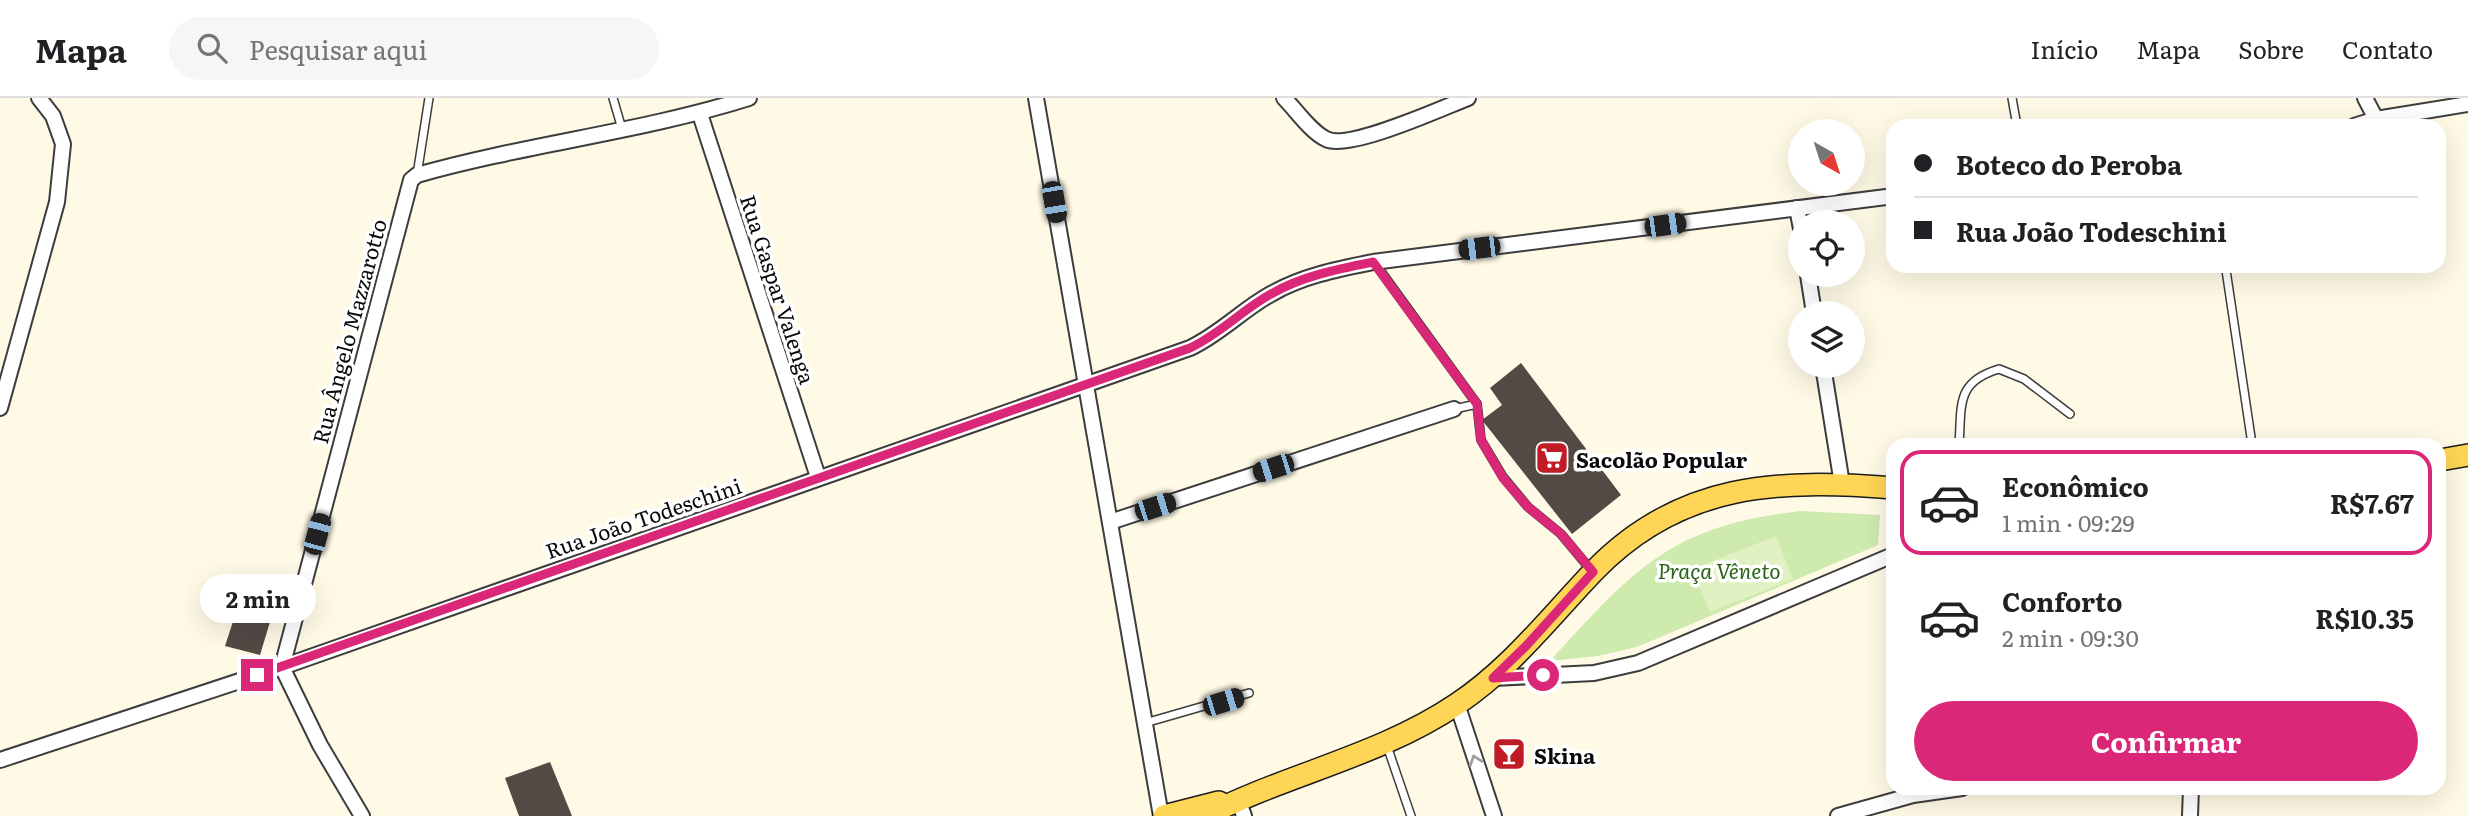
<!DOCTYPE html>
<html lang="pt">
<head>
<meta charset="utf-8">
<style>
	body { margin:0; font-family:Literata,serif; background:#f6f6f6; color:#202124; height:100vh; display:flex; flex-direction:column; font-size:26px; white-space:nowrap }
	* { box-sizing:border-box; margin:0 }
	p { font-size:23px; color:#757577 }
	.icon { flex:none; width:38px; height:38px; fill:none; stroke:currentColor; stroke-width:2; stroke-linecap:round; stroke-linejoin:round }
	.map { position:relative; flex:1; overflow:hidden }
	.side { position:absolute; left:1886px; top:340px; width:560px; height:357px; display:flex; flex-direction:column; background:#fff; border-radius:21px; box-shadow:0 7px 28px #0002 }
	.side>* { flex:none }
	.guide { position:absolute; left:1886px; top:21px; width:560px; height:154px; border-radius:21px; box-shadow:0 7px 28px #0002; display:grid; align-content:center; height:154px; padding:0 28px; background:#fff }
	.needle { width:46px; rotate:141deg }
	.buttons { position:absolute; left:1788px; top:21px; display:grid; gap:14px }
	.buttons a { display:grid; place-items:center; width:77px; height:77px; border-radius:50%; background:#fff; box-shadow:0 7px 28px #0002; font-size:35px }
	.end { position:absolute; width:32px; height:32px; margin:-16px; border:9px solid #db2777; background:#fff; box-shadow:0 0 0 4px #fff }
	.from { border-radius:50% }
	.bubble { position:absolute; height:49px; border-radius:24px; background:#fff; box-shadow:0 7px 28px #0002; font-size:23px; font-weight:700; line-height:49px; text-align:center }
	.car { position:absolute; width:21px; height:42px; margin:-21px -10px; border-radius:9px; box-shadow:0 0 5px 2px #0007; background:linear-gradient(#222 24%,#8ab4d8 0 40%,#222 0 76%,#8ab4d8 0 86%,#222 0) }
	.guide b { display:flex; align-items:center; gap:24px; height:66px; font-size:26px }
	.guide b+b { border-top:2px solid #e0e0e0 }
	.guide i { width:18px; height:18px; background:#202124 }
	ul { padding:12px 0 0; list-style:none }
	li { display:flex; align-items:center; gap:21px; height:105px; margin:0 14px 10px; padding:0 14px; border:4px solid transparent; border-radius:21px }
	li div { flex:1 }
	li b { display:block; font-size:26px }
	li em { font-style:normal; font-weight:700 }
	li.active { border-color:#db2777 }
	li>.icon { width:63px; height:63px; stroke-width:1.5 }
	.primary-button { display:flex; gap:14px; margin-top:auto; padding:14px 28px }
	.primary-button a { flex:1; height:80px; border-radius:42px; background:#db2777; color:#fff; font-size:28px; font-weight:700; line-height:80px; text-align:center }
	header { display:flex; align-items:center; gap:42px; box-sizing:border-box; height:98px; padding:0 35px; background:#fff; border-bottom:2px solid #e0e0e0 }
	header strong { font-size:33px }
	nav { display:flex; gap:38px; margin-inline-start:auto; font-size:24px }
	.search { width:490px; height:63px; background:#f6f6f6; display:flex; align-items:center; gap:18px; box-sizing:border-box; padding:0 24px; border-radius:38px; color:#757577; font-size:26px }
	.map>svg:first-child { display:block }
	.green { fill:#ceeaaf }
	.pitch { fill:#e1f1c1 }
	.building { fill:#534a46 }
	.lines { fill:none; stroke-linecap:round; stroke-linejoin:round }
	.service-casing { stroke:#3d3d3d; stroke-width:10 }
	.minor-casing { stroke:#3d3d3d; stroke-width:18 }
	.primary-casing { stroke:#1b1b1b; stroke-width:24 }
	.service { stroke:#fff; stroke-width:7 }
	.minor { stroke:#fff; stroke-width:14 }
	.primary { stroke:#ffd556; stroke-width:21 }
	.oneway { stroke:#9d9d9d }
	.route { stroke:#db2777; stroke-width:9 }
	.labels { text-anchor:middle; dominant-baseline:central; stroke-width:7; stroke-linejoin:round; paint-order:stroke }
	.street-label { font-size:21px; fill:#0a0a0a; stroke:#fff }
	.poi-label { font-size:21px; font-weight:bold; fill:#0a0a0a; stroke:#fff; text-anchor:start }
	.park-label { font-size:21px; font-style:italic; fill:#286318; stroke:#fff }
</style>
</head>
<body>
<header>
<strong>Mapa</strong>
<div class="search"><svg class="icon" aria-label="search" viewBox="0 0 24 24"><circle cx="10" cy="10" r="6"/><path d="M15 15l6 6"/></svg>Pesquisar aqui</div>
<nav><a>Início</a><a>Mapa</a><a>Sobre</a><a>Contato</a></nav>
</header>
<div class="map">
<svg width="2468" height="718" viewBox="0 0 2468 718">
	<rect width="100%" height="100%" fill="#fffae6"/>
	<path class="green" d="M1801,413L1880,417L1878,447L1637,549L1598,558L1550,563C1634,471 1671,427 1801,413Z"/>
	<polygon class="pitch" points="1776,438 1793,481 1710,514 1693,471"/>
	<g class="building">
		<polygon points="1521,265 1621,397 1572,436 1482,322 1502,307 1490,290"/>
		<polygon points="239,505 273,514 260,557 225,548"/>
		<polygon points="550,664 572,718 519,718 505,680"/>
	</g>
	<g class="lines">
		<defs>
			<g id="service">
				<polyline points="613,0 622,31"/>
				<polyline points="2012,0 2017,28"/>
				<polyline points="417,77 429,0"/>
				<polyline points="1374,164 1477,306 1481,342 1503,379 1528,409 1561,436 1591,472"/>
				<polyline points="2226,172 2252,346"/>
				<polyline points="1454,311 1477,306"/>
				<path d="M1959,346C1962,308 1955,284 1999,271L2024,281L2070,316"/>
				<polyline points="1145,625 1249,595"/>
				<polyline points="1386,645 1411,718"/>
			</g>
			<g id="minor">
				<polyline points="1036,0 1161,718"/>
				<path d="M1284,0C1297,13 1310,33 1326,41C1348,53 1442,10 1468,0"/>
				<polyline points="2365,0 2376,21"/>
				<polyline points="700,16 818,379"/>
				<polyline points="2354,28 2376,21 2468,6"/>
				<polyline points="1797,110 1801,131"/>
				<polyline points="1808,177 1814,215"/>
				<polyline points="1823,268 1842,386"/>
				<polyline points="0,310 57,104 63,46 53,18 39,0"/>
				<polyline points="1110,424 1454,311"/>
				<polyline points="1493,580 1594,575 1638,565 1893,457"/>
				<polyline points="1457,606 1494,718"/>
				<path d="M0,662L282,569L1190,250C1220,236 1242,212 1271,196C1302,178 1338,171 1373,164L1894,98"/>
				<polyline points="1238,701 1244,718"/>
				<path d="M362,718L320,647L282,569L411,82L417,77C526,46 641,34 749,0"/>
				<polyline points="1838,718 1913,697 1962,690"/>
				<polyline points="2190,718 2191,690"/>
			</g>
			<g id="primary">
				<polyline points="2440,362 2468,357"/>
				<polyline points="1164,718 1219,704"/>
				<path d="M1205,718C1287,676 1380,658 1457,606C1511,570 1549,520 1594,473C1680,384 1778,381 1894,390"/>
			</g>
		</defs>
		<use href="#service" class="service-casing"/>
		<use href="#minor" class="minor-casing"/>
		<use href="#primary" class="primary-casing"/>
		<use href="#service" class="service"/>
		<use href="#minor" class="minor"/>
		<use href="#primary" class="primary"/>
	</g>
	<defs><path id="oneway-chevron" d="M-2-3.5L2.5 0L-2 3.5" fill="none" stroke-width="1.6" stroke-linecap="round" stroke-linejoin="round" transform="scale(1.75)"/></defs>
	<use class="oneway" href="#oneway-chevron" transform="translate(1475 662) rotate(-109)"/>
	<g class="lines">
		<path class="route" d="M257,577L1190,250C1220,236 1242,212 1271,196C1302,178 1338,171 1373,164L1477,306L1481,342L1503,380L1528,409L1561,436L1593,474L1526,548L1493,580L1543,577"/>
	</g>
	<defs>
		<symbol id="supermarket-square" viewBox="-11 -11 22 22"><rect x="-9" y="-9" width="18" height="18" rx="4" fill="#bf1c25" stroke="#fff"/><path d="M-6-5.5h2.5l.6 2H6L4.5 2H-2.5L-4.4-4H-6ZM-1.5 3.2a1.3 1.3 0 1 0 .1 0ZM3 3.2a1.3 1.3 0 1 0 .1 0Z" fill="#fff"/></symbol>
		<symbol id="bar-square" viewBox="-11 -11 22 22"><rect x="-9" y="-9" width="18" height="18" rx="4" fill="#bf1c25" stroke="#fff"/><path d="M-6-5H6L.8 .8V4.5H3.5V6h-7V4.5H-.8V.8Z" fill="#fff"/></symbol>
	</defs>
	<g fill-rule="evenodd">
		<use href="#supermarket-square" x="1533" y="341" width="38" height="38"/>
		<use href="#bar-square" x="1490" y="637" width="38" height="38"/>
	</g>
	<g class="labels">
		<g class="street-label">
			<text transform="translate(779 191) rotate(72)">Rua Gaspar Valenga</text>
			<text transform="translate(348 233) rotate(-75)">Rua Ângelo Mazzarotto</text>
			<text transform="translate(643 419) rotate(-19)">Rua João Todeschini</text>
		</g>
		<g class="poi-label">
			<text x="1576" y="360">Sacolão Popular</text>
			<text x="1534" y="656">Skina</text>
		</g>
		<g class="park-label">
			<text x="1719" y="471">Praça Vêneto</text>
		</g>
	</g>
</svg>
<div class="buttons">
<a><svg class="needle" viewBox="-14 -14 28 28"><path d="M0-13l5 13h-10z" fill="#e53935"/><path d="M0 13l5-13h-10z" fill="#757577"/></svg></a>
<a><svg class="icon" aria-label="locate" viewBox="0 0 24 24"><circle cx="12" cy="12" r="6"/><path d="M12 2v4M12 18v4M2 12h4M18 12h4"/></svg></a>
<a><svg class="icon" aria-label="layers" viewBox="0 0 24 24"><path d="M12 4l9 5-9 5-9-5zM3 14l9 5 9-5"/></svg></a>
</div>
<i class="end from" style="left:1543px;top:577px"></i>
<i class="end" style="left:257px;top:577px"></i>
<div class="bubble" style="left:200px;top:476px;width:116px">2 min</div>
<i class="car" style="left:1054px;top:104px;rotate:170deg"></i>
<i class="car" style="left:1665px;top:127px;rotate:82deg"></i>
<i class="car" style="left:1479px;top:150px;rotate:263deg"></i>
<i class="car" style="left:1273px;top:370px;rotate:252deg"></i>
<i class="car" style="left:1155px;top:409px;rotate:72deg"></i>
<i class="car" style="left:317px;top:436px;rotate:15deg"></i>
<i class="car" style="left:1223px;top:604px;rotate:73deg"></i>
<div class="guide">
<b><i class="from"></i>Boteco do Peroba</b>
<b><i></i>Rua João Todeschini</b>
</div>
<section class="side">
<ul>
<li class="active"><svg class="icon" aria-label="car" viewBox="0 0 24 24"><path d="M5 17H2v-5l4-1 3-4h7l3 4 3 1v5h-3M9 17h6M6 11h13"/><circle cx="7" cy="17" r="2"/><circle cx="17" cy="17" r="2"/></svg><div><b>Econômico</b><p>1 min · 09:29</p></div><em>R$7.67</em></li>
<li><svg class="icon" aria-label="car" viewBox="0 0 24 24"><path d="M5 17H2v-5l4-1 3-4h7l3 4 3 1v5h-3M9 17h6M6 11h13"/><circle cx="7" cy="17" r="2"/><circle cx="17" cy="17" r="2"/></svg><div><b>Conforto</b><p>2 min · 09:30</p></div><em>R$10.35</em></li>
</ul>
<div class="primary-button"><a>Confirmar</a></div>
</section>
</div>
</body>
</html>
